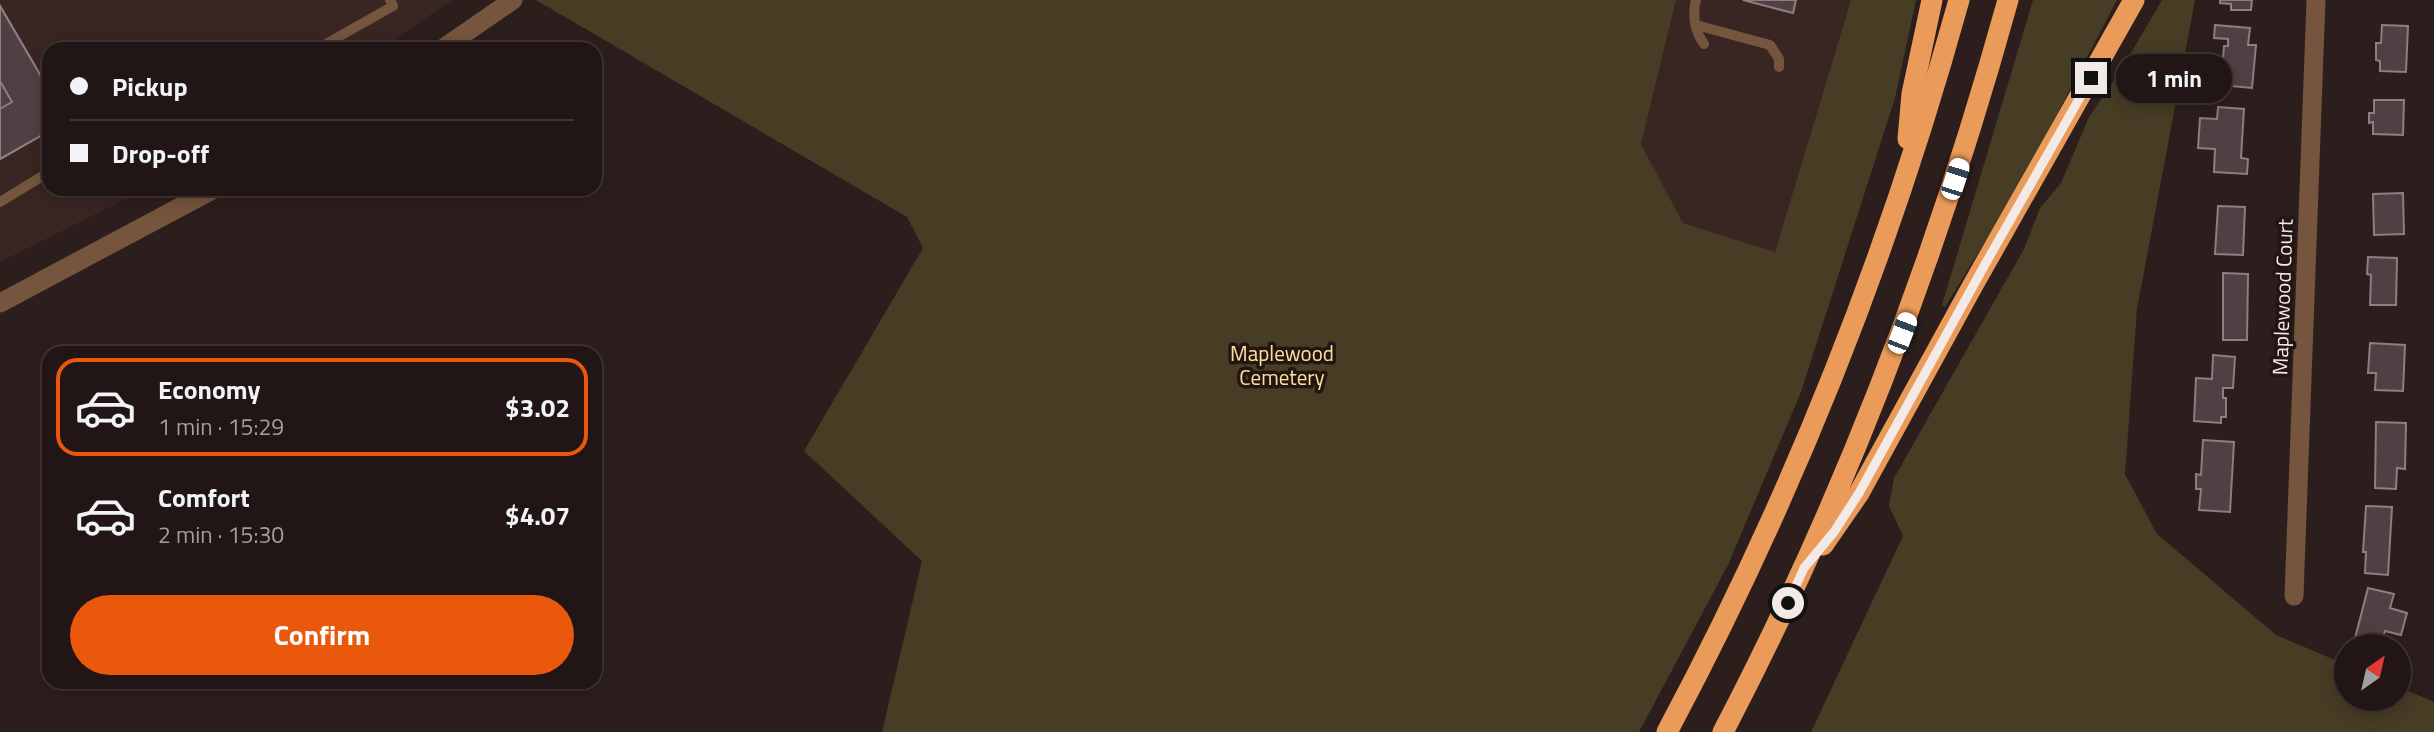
<!DOCTYPE html>
<html lang="en">
<head>
<meta charset="utf-8">
<style>
	body { margin:0; font-family:"Titillium Web",sans-serif; background:#2d2322; color:#f1f3f6; height:100vh; display:flex; flex-direction:column; font-size:26px; white-space:nowrap }
	* { box-sizing:border-box; margin:0 }
	p { font-size:23px; color:#a29fa0 }
	.icon { flex:none; width:38px; height:38px; fill:none; stroke:currentColor; stroke-width:2; stroke-linecap:round; stroke-linejoin:round }
	.map { position:relative; flex:1; overflow:hidden }
	.panel { position:absolute; left:42px; top:346px; width:560px; height:343px; display:flex; flex-direction:column; background:#211615; border-radius:21px; box-shadow:0 4px 18px #0003,0 0 0 2px #3e3534 }
	.panel>* { flex:none }
	.top-card { position:absolute; left:42px; top:42px; width:560px; height:154px; border-radius:21px; box-shadow:0 4px 18px #0003,0 0 0 2px #3e3534; display:grid; align-content:center; height:154px; padding:0 28px; background:#211615 }
	.needle { width:46px; rotate:34deg }
	.fabs { position:absolute; left:2334px; top:634px; display:grid; gap:14px }
	.fabs a { display:grid; place-items:center; width:77px; height:77px; border-radius:50%; background:#211615; box-shadow:0 4px 18px #0003,0 0 0 2px #3e3534; font-size:35px }
	.end { position:absolute; width:32px; height:32px; margin:-16px; border:9px solid #f3e9e7; background:#111; box-shadow:0 0 0 4px #111 }
	.from { border-radius:50% }
	.bubble { position:absolute; height:49px; border-radius:24px; background:#211615; box-shadow:0 4px 18px #0003,0 0 0 2px #3e3534; font-size:23px; font-weight:700; line-height:49px; text-align:center }
	.car { position:absolute; width:21px; height:42px; margin:-21px -10px; border-radius:9px; box-shadow:0 0 5px 2px #0007; background:linear-gradient(#fff 24%,#345 0 40%,#fff 0 76%,#345 0 86%,#fff 0) }
	.top-card b { display:flex; align-items:center; gap:24px; height:66px; font-size:26px }
	.top-card b+b { border-top:2px solid #3e3534 }
	.top-card i { width:18px; height:18px; background:#f1f3f6 }
	ul { padding:12px 0 0; list-style:none }
	li { display:flex; align-items:center; gap:21px; height:98px; margin:0 14px 10px; padding:0 14px; border:4px solid transparent; border-radius:21px }
	li div { flex:1 }
	li b { display:block; font-size:26px }
	li em { font-style:normal; font-weight:700 }
	li.current { border-color:#ea580c }
	li>.icon { width:63px; height:63px; stroke-width:1.5 }
	.cta { display:flex; gap:14px; margin-top:auto; padding:14px 28px }
	.cta a { flex:1; height:80px; border-radius:42px; background:#ea580c; color:#fff; font-size:28px; font-weight:700; line-height:80px; text-align:center }
	.map>svg:first-child { display:block }
	.built { fill:#392522 }
	.green { fill:#473c24 }
	.building { fill:#504044; stroke:#8e7d81; stroke-width:2 }
	.lines { fill:none; stroke-linecap:round; stroke-linejoin:round }
	.lane { stroke:#75553d; stroke-width:10 }
	.street { stroke:#75553d; stroke-width:19 }
	.highway { stroke:#ea9a59; stroke-width:21 }
	.route { stroke:#f3e9e7; stroke-width:9 }
	.labels { text-anchor:middle; dominant-baseline:central; stroke-width:7; stroke-linejoin:round; paint-order:stroke }
	.street-label { font-size:21px; fill:#f3e9e7; stroke:#221513 }
	.park-label { font-size:21px; fill:#fee099; stroke:#221513 }
</style>
</head>
<body>
<div class="map">
<svg width="2434" height="732" viewBox="0 0 2434 732">
	<rect width="100%" height="100%" fill="#2c1e1c"/>
	<g class="built">
		<polygon points="0,0 452,0 381,49 49,49 49,189 146,189 0,262"/>
		<polygon points="1676,0 1851,0 1776,252 1683,223 1641,144"/>
	</g>
	<g class="green">
		<polygon points="536,0 1676,0 1641,144 1683,223 1775,252 1851,0 1916,0 1895,98 1801,392 1728,565 1639,732 882,732 922,561 804,451 923,248 907,217"/>
		<polygon points="2033,0 2117,0 2019,187 1945,307 1942,305"/>
		<polygon points="2162,0 2195,0 2137,309 2125,474 2157,534 2276,635 2347,665 2347,698 2399,698 2399,687 2434,702 2434,732 1811,732 1903,536 1889,506 1894,478 2024,249 2040,208 2061,183 2089,117 2121,70"/>
	</g>
	<g class="building">
		<polygon points="1743,0 1796,0 1793,13"/>
		<polygon points="2220,0 2252,0 2251,10 2231,10 2231,4 2220,3"/>
		<polygon points="0,6 49,90 49,131 0,159"/>
		<polygon points="0,6 49,90 49,131 0,159 0,109 12,102 0,81"/>
		<polygon points="2215,25 2250,28 2248,45 2256,45 2252,88 2221,85 2224,46 2228,46 2228,39 2214,38"/>
		<polygon points="2382,25 2408,26 2406,72 2380,71 2380,61 2376,60 2376,43 2381,43"/>
		<polygon points="2374,100 2404,100 2403,135 2373,134 2373,122 2369,123 2369,113 2374,113"/>
		<polygon points="2218,107 2244,109 2241,158 2248,159 2247,174 2214,172 2215,149 2198,148 2200,118 2217,119"/>
		<polygon points="2403,193 2404,234 2374,235 2373,194"/>
		<polygon points="2218,206 2245,207 2243,255 2215,254"/>
		<polygon points="2368,257 2397,258 2396,305 2370,305 2371,275 2367,274"/>
		<polygon points="2223,273 2248,274 2247,340 2223,340"/>
		<polygon points="2370,343 2405,345 2403,391 2375,390 2376,373 2368,373"/>
		<polygon points="2213,355 2235,357 2233,388 2223,388 2223,398 2226,398 2226,417 2221,417 2221,423 2194,421 2196,378 2212,379"/>
		<polygon points="2376,422 2406,423 2405,469 2397,468 2396,489 2375,488"/>
		<polygon points="2203,440 2234,442 2230,512 2199,510 2201,489 2196,489 2196,474 2201,475"/>
		<polygon points="2366,506 2392,507 2388,575 2365,573 2366,552 2363,552"/>
		<polygon points="2368,588 2394,594 2390,608 2407,613 2401,635 2385,631 2380,646 2353,646"/>
	</g>
	<g class="lines">
		<g class="lane">
			<path d="M1696,0C1692,15 1695,32 1704,44"/>
			<polyline points="1696,25 1770,45 1779,59 1779,67"/>
			<polyline points="317,49 393,6 390,0"/>
			<polyline points="0,202 49,172"/>
		</g>
		<g class="street">
			<polyline points="442,49 513,0"/>
			<polyline points="0,303 214,189"/>
			<polyline points="2294,596 2316,0"/>
		</g>
		<g class="highway">
			<polyline points="1908,139 1912,94 1932,0"/>
			<polyline points="1823,545 1859,493 1973,285 2134,0"/>
			<path d="M1667,732C1791,500 1889,254 1959,0"/>
			<path d="M1723,732C1845,499 1938,253 2008,0"/>
		</g>
	</g>
	<g class="lines">
		<polyline class="route" points="1788,603 1804,568 1834,532 1859,493 1983,268 2091,78"/>
	</g>
	<g class="labels">
		<g class="street-label">
			<text transform="translate(2282 297) rotate(-88)">Maplewood Court</text>
		</g>
		<g class="park-label">
			<text x="1282" y="353">Maplewood<tspan x="1282" dy="24">Cemetery</tspan></text>
		</g>
	</g>
</svg>
<div class="fabs">
<a><svg class="needle" viewBox="-14 -14 28 28"><path d="M0-13l5 13h-10z" fill="#e53935"/><path d="M0 13l5-13h-10z" fill="#a29fa0"/></svg></a>
</div>
<i class="end from" style="left:1788px;top:603px"></i>
<i class="end" style="left:2091px;top:78px"></i>
<div class="bubble" style="left:2116px;top:54px;width:116px">1 min</div>
<i class="car" style="left:1955px;top:179px;rotate:18deg"></i>
<i class="car" style="left:1902px;top:333px;rotate:21deg"></i>
<div class="top-card">
<b><i class="from"></i>Pickup</b>
<b><i></i>Drop-off</b>
</div>
<section class="panel">
<ul>
<li class="current"><svg class="icon" aria-label="car" viewBox="0 0 24 24"><path d="M5 17H2v-5l4-1 3-4h7l3 4 3 1v5h-3M9 17h6M6 11h13"/><circle cx="7" cy="17" r="2"/><circle cx="17" cy="17" r="2"/></svg><div><b>Economy</b><p>1 min · 15:29</p></div><em>$3.02</em></li>
<li><svg class="icon" aria-label="car" viewBox="0 0 24 24"><path d="M5 17H2v-5l4-1 3-4h7l3 4 3 1v5h-3M9 17h6M6 11h13"/><circle cx="7" cy="17" r="2"/><circle cx="17" cy="17" r="2"/></svg><div><b>Comfort</b><p>2 min · 15:30</p></div><em>$4.07</em></li>
</ul>
<div class="cta"><a>Confirm</a></div>
</section>
</div>
</body>
</html>
